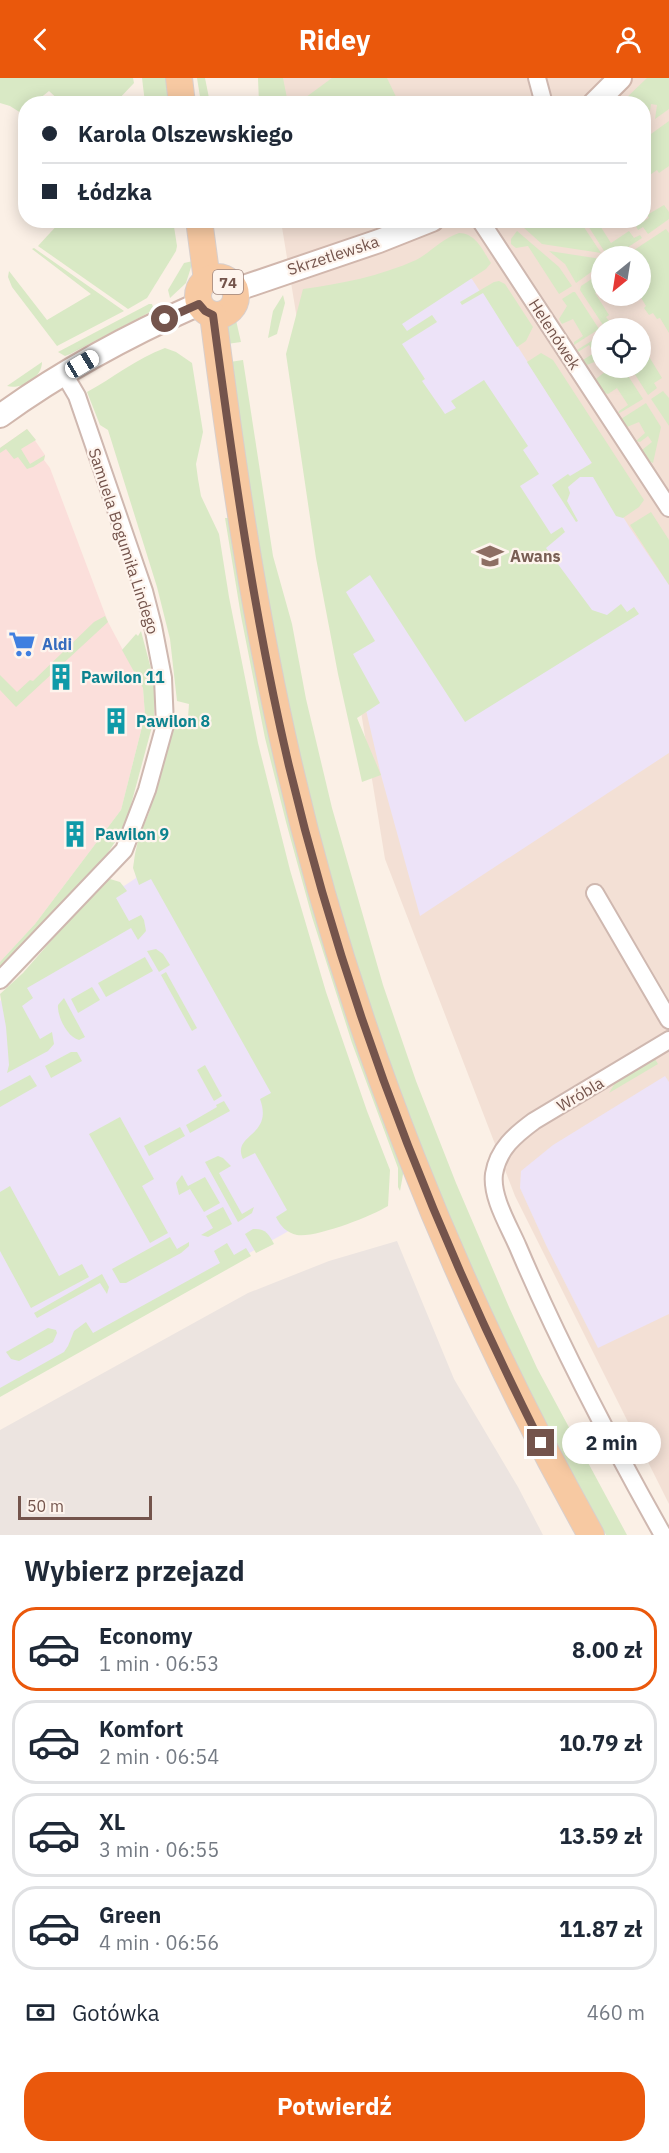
<!DOCTYPE html>
<html lang="pl">
<head>
<meta charset="utf-8">
<style>
	body { margin:0; font-family:"IBM Plex Sans",sans-serif; background:#f6f6f7; color:#1f2937; height:100vh; display:flex; flex-direction:column; font-size:22px; white-space:nowrap }
	* { box-sizing:border-box; margin:0 }
	p { font-size:20px; color:#747a83 }
	.icon { flex:none; width:33px; height:33px; fill:none; stroke:currentColor; stroke-width:2; stroke-linecap:round; stroke-linejoin:round }
	.map { position:relative; height:1457px; overflow:hidden }
	.drawer { display:flex; flex-direction:column; background:#fff; flex:1 }
	.drawer>* { flex:none }
	.guide { position:absolute; left:18px; top:18px; width:633px; height:132px; border-radius:24px; box-shadow:0 3px 15px #0003; display:grid; align-content:center; height:132px; padding:0 24px; background:#fff }
	.needle { width:39px; rotate:210deg }
	.buttons { position:absolute; left:591px; top:168px; display:grid; gap:12px }
	.buttons a { display:grid; place-items:center; width:60px; height:60px; border-radius:50%; background:#fff; box-shadow:0 3px 15px #0003; font-size:30px }
	.scale { position:absolute; left:18px; bottom:15px; width:134px; box-sizing:border-box; padding-left:6px; border:3px solid #74544c; border-top:0; font-size:16px; line-height:21px; white-space:nowrap; color:#74544c; -webkit-text-stroke:4px #fef4ed; paint-order:stroke }
	.end { position:absolute; width:27px; height:27px; margin:-14px; border:8px solid #74544c; background:#fff; box-shadow:0 0 0 3px #fff }
	.from { border-radius:50% }
	.bubble { position:absolute; height:42px; border-radius:21px; background:#fff; box-shadow:0 3px 15px #0003; font-size:20px; font-weight:700; line-height:42px; text-align:center }
	.car { position:absolute; width:18px; height:36px; margin:-18px -9px; border-radius:8px; box-shadow:0 0 4px 2px #0007; background:linear-gradient(#fff 24%,#345 0 40%,#fff 0 76%,#345 0 86%,#fff 0) }
	.guide b { display:flex; align-items:center; gap:21px; height:57px; font-size:22px }
	.guide b+b { border-top:2px solid #e0e1e3 }
	.guide i { width:15px; height:15px; background:#1f2937 }
	ul { padding:0; list-style:none }
	li { display:flex; align-items:center; gap:18px; height:84px; margin:0 12px 9px; padding:0 12px; border:3px solid #e0e1e3; border-radius:24px }
	li div { flex:1 }
	li b { display:block; font-size:22px }
	li em { font-style:normal; font-weight:700 }
	li.active { border-color:#ea580c }
	li>.icon { width:54px; height:54px; stroke-width:1.5 }
	h2 { padding:0 24px; font-size:27px; line-height:72px }
	.pay { display:flex; align-items:center; gap:15px; height:66px; padding:0 24px; font-size:22px }
	.pay p { margin-inline-start:auto }
	.button { display:flex; gap:12px; margin-top:auto; padding:12px 24px }
	.button a { flex:1; height:69px; border-radius:24px; background:#ea580c; color:#fff; font-size:24px; font-weight:700; line-height:69px; text-align:center }
	header { display:flex; justify-content:space-between; align-items:center; height:78px; padding:0 24px; background:#ea580c; color:#fff; font-size:27px; font-weight:700 }
	.map>svg:first-child { display:block }
	.residential { fill:#f3e0d5; fill-rule:evenodd }
	.commercial { fill:#fbdfdb }
	.industrial { fill:#ece4e0 }
	.education { fill:#ede3f8 }
	.green { fill:#d9e9c5 }
	.lines { fill:none; stroke-linecap:round; stroke-linejoin:round }
	.street-casing { stroke:#cfb8b0; stroke-width:20 }
	.secondary-casing { stroke:#d1b7ad; stroke-width:26 }
	.primary-casing { stroke:#d8cfcd; stroke-width:28 }
	.street { stroke:#fff; stroke-width:16 }
	.secondary { stroke:#fff; stroke-width:22 }
	.primary { stroke:#f7c9a2; stroke-width:26 }
	.route { stroke:#74544c; stroke-width:8 }
	.labels { text-anchor:middle; dominant-baseline:central; stroke-width:4.5; stroke-linejoin:round; paint-order:stroke }
	.shield { fill:#fef4ed; stroke:#9d847c; stroke-width:1.5 }
	.shield-label { font-size:15px; font-weight:bold; fill:#74544c }
	.street-label { font-size:16px; fill:#74544c; stroke:#fef4ed }
	.education-label { font-size:16px; font-weight:bold; fill:#785e54; stroke:#fef4ed; text-anchor:start }
	.shop-label { font-size:16px; font-weight:bold; fill:#366cbe; stroke:#fef4ed; text-anchor:start }
	.culture-label { font-size:16px; font-weight:bold; fill:#0d838f; stroke:#fef4ed; text-anchor:start }
</style>
</head>
<body>
<header><svg class="icon" aria-label="back" viewBox="0 0 24 24"><path d="M15 5l-7 7 7 7"/></svg>Ridey<svg class="icon" aria-label="person" viewBox="0 0 24 24"><circle cx="12" cy="8" r="4"/><path d="M4 21q1-7 8-7t8 7"/></svg></header>
<div class="map">
<svg width="669" height="1457" viewBox="0 0 669 1457">
	<rect width="100%" height="100%" fill="#fbf0e6"/>
	<path class="residential" d="M258,0H669V1426L515,1118L385,781L281,143L644,142V26L262,25ZM602,178H640V218H602ZM602,250H640V290H602Z"/>
	<polygon class="commercial" points="27,351 45,377 44,382 50,390 108,544 143,610 145,637 121,732 35,846 0,884 0,370"/>
	<polygon class="industrial" points="397,1163 454,1301 518,1409 543,1457 0,1457 0,1352 248,1215 329,1183"/>
	<g class="education">
		<polygon points="452,170 481,215 483,214 592,385 590,386 630,450 669,507 669,675 420,838 381,697 313,403 335,259"/>
		<polygon points="135,793 230,821 301,1146 0,1315 0,923 25,902 118,805 124,808 136,800"/>
		<polygon points="665,998 669,1004 669,1236 598,1270 546,1167 520,1110 521,1093 553,1067"/>
	</g>
	<g class="green">
		<polygon points="0,0 133,0 134,5 115,25 62,25 49,13 34,25 26,26 25,32 21,35 10,28 0,25"/>
		<polygon points="142,0 167,0 171,25 145,25"/>
		<polygon points="197,0 205,0 210,25 201,25"/>
		<polygon points="258,0 283,0 288,25 259,25"/>
		<polygon points="332,0 387,0 399,25 298,25"/>
		<polygon points="647,0 669,0 669,31 655,41 657,27 651,26 650,33 645,32 644,37 644,26 621,25"/>
		<polygon points="669,43 669,88 659,95 657,92 644,101 644,61"/>
		<polygon points="664,127 669,134 669,141 648,156 643,149 638,152 636,148 649,140 647,137"/>
		<polygon points="173,142 177,168 176,173 147,220 128,231 38,168 61,143"/>
		<polygon points="532,143 545,143 548,147 555,143 580,143 601,175 542,166 523,149"/>
		<polygon points="585,143 597,143 611,165 629,153 634,160 640,157 642,160 616,177 606,176"/>
		<polygon points="666,151 669,155 669,255 660,240 657,241 653,235 649,237 644,230 646,228 640,218 640,178 625,178"/>
		<polygon points="517,153 559,189 572,208 559,216 528,168 516,170 511,166 511,161"/>
		<path d="M459,155C476,155 483,173 491,185L486,191L402,246L407,253L432,237L437,244L402,266L425,301L422,303L445,336L456,330L451,323L484,302L528,368L523,372L539,396L520,408L551,456L562,449L565,454L546,470L592,532L607,537L621,526L627,534L634,529L639,536L465,644L370,497L346,514L375,563L353,576L380,625L357,640L381,697L362,704L338,596L316,480L286,276L303,211C341,206 380,198 416,182C431,174 443,160 459,155Z"/>
		<polygon points="34,170 124,233 57,268 12,209 8,199 9,193 47,242 91,216 32,171"/>
		<polygon points="549,173 601,181 601,187 576,205 565,186"/>
		<polygon points="193,183 186,205 170,220 168,212 184,185"/>
		<polygon points="601,195 601,210 595,215 609,237 606,239 609,243 603,247 580,212 581,208"/>
		<polygon points="499,203 505,206 533,249 526,263 517,269 483,215 462,227 460,224 494,204"/>
		<polygon points="573,214 575,214 599,251 574,267 574,264 583,258 573,241 562,246 559,241 567,228 562,221"/>
		<polygon points="283,217 285,225 277,256 268,260 273,233"/>
		<polygon points="149,226 152,226 154,232 70,276 65,278 58,274"/>
		<polygon points="231,235 235,238 241,264 227,266 225,245"/>
		<polygon points="601,257 601,286 599,282 587,287 583,282 594,275 589,267 578,274 577,272"/>
		<path d="M165,270L176,274L192,285L203,354L196,386L198,401L201,418L219,456L229,519L258,665L290,792L326,914L367,1033L390,1092L388,1128C372,1138 316,1160 297,1157C287,1155 280,1148 276,1139L287,1132L255,1075L243,1081C231,1056 274,1059 260,1021L271,1015L151,801L139,807L133,790L135,776L139,758L149,735L176,639L188,640L189,626L177,623L170,561L157,509L108,352L100,347L87,314C113,300 137,280 165,270Z"/>
		<polygon points="541,275 553,282 644,422 639,429 623,440 616,438 593,399 580,399 568,409 570,415 567,423 578,443 576,444 552,407 568,396 570,398 592,385 527,284"/>
		<polygon points="648,277 662,300 654,305 657,310 648,317 631,290 640,290 641,282"/>
		<polygon points="243,282 273,478 292,546 306,621 332,730 383,907 416,1003 456,1105 509,1229 537,1290 627,1457 606,1457 530,1321 457,1159 410,1042 369,928 316,751 281,598 257,462 230,284"/>
		<path d="M42,284C42,300 21,312 7,308Z"/>
		<polygon points="604,290 623,290 643,321 618,336 619,333 628,327 617,310 608,316 604,315 596,301 606,293"/>
		<polygon points="663,313 669,320 669,348 651,321"/>
		<polygon points="646,325 661,349 653,385 649,383 642,372 652,364 648,358 640,364 636,363 645,355 639,344 627,349 621,341"/>
		<polygon points="27,351 36,362 21,371 30,386 45,377 44,382 33,389 27,391 18,379 14,381 6,371 0,375 0,370"/>
		<polygon points="651,434 669,462 669,507 630,447"/>
		<polygon points="225,440 228,440 234,458 404,1091 400,1113 398,1109 398,1090 352,965 312,839 286,744 265,660 241,538"/>
		<polygon points="105,538 108,544 16,629 0,612 0,597 17,614 30,602 33,603 94,544"/>
		<polygon points="141,553 155,606 154,641 125,749 107,776 66,819 3,891 0,888 0,884 35,846 121,732 145,637 143,610 122,572 136,556 138,558"/>
		<polygon points="110,801 120,804 127,813 116,820 129,843 141,837 144,842 146,853 138,862 131,850 27,910 33,920 22,928 40,961 52,954 54,966 48,973 7,995 9,987 6,949 0,916 23,895 99,808"/>
		<polygon points="156,871 163,876 170,887 159,894 147,873"/>
		<polygon points="145,879 153,893 106,919 98,905"/>
		<polygon points="166,894 197,950 192,953 161,897"/>
		<polygon points="92,909 100,922 78,935 71,921"/>
		<path d="M64,920L85,959L79,962C67,959 57,938 58,927Z"/>
		<polygon points="71,974 77,974 82,983 51,1000 45,988"/>
		<polygon points="655,981 658,986 609,1015 615,1005"/>
		<polygon points="205,987 222,1018 214,1023 197,992"/>
		<polygon points="30,997 37,1008 0,1029 0,1013"/>
		<polygon points="224,1023 230,1033 190,1055 186,1047 217,1029 216,1027"/>
		<polygon points="120,1039 154,1101 142,1108 168,1155 150,1165 89,1056"/>
		<polygon points="180,1049 185,1058 149,1078 144,1068"/>
		<polygon points="218,1078 223,1080 231,1088 219,1095 242,1136 254,1129 252,1135 238,1144 205,1084"/>
		<polygon points="182,1097 188,1108 205,1099 220,1125 204,1134 190,1111 179,1117 176,1105"/>
		<polygon points="10,1108 59,1198 82,1186 89,1199 31,1230 0,1173 0,1114"/>
		<polygon points="223,1129 232,1146 208,1159 201,1157 213,1150 206,1138"/>
		<path d="M253,1151C265,1150 269,1156 274,1166L256,1175L245,1156Z"/>
		<polygon points="170,1159 177,1171 189,1164 189,1168 181,1175 126,1205 120,1205 112,1191"/>
		<polygon points="227,1165 234,1177 246,1170 251,1178 0,1319 0,1310 64,1274 68,1268 74,1253 86,1244 93,1255 220,1185 214,1173"/>
		<polygon points="102,1196 109,1209 107,1216 100,1205 37,1240 34,1235"/>
		<polygon points="48,1250 56,1252 57,1255 53,1264 19,1283 11,1281 6,1274"/>
	</g>
	<g class="lines">
		<defs>
			<g id="street">
				<polyline points="537,0 544,26"/>
				<polyline points="480,142 669,430"/>
				<polyline points="595,815 669,942"/>
				<polyline points="0,902 124,772 147,712 165,647 163,600 153,548 144,513 77,318 64,296"/>
				<path d="M663,1457C610,1363 560,1268 518,1169C509,1148 491,1119 494,1096C498,1071 515,1057 534,1043L669,962"/>
			</g>
			<g id="secondary">
				<polyline points="594,26 620,0"/>
				<polyline points="235,212 379,163 432,142"/>
				<path d="M0,338C62,293 129,257 199,226"/>
			</g>
			<g id="primary">
				<polyline points="179,0 182,26"/>
				<polyline points="199,142 207,202"/>
				<circle cx="217" cy="218" r="19"/>
				<path d="M213,237C232,387 254,536 288,683C350,953 456,1216 591,1457"/>
			</g>
		</defs>
		<use href="#street" class="street-casing"/>
		<use href="#secondary" class="secondary-casing"/>
		<use href="#primary" class="primary-casing"/>
		<use href="#street" class="street"/>
		<use href="#secondary" class="secondary"/>
		<use href="#primary" class="primary"/>
	</g>
	<g class="lines">
		<path class="route" d="M165,241L199,226L205,233L213,237C233,388 254,539 289,688C345,923 432,1149 541,1365"/>
	</g>
	<defs>
		<symbol id="university-bare" viewBox="-9 -9 18 18"><path d="M0-5L7-2L0 1L-7-2ZM-4 1L0 2.5L4 1V4Q0 6-4 4Z" fill="#8d6e63" stroke="#fef4ed" stroke-width="2.5" paint-order="stroke"/></symbol>
		<symbol id="supermarket-bare" viewBox="-9 -9 18 18"><path d="M-6-5.5h2.5l.6 2H6L4.5 2H-2.5L-4.4-4H-6ZM-1.5 3.2a1.3 1.3 0 1 0 .1 0ZM3 3.2a1.3 1.3 0 1 0 .1 0Z" fill="#3f7fe0" stroke="#fef4ed" stroke-width="2.5" paint-order="stroke"/></symbol>
		<symbol id="building-bare" viewBox="-9 -9 18 18"><path d="M-4-6H4V6H1V3H-1V6H-4ZM-2.5-4.3h1.7v1.8h-1.7ZM.8-4.3h1.7v1.8H.8ZM-2.5-1h1.7V.8h-1.7ZM.8-1h1.7V.8H.8Z" fill="#0f9aa8" stroke="#fef4ed" stroke-width="2.5" paint-order="stroke"/></symbol>
	</defs>
	<g fill-rule="evenodd">
		<use href="#university-bare" x="471" y="459" width="38" height="38"/>
		<use href="#supermarket-bare" x="3" y="547" width="38" height="38"/>
		<use href="#building-bare" x="42" y="580" width="38" height="38"/>
		<use href="#building-bare" x="97" y="624" width="38" height="38"/>
		<use href="#building-bare" x="56" y="737" width="38" height="38"/>
	</g>
	<g class="labels">
		<rect class="shield" x="213" y="192" width="30" height="24" rx="4.5"/>
		<g class="shield-label">
			<text x="228" y="204">74</text>
		</g>
		<g class="street-label">
			<text transform="translate(333 177) rotate(-18)">Skrzetlewska</text>
			<text transform="translate(555 256) rotate(57)">Helenówek</text>
			<text transform="translate(124 463) rotate(72)">Samuela Bogumiła Lindego</text>
			<text transform="translate(580 1016) rotate(-31)">Wróbla</text>
		</g>
		<g class="education-label">
			<text x="510" y="478">Awans</text>
		</g>
		<g class="shop-label">
			<text x="42" y="566">Aldi</text>
		</g>
		<g class="culture-label">
			<text x="81" y="599">Pawilon 11</text>
			<text x="136" y="643">Pawilon 8</text>
			<text x="95" y="756">Pawilon 9</text>
		</g>
	</g>
</svg>
<div class="buttons">
<a><svg class="needle" viewBox="-14 -14 28 28"><path d="M0-13l5 13h-10z" fill="#e53935"/><path d="M0 13l5-13h-10z" fill="#747a83"/></svg></a>
<a><svg class="icon" aria-label="locate" viewBox="0 0 24 24"><circle cx="12" cy="12" r="6"/><path d="M12 2v4M12 18v4M2 12h4M18 12h4"/></svg></a>
</div>
<div class="scale">50 m</div>
<i class="end from" style="left:165px;top:241px"></i>
<i class="end" style="left:541px;top:1365px"></i>
<div class="bubble" style="left:562px;top:1344px;width:99px">2 min</div>
<i class="car" style="left:82px;top:286px;rotate:59deg"></i>
<div class="guide">
<b><i class="from"></i>Karola Olszewskiego</b>
<b><i></i>Łódzka</b>
</div>
</div>
<section class="drawer">
<h2>Wybierz przejazd</h2>
<ul>
<li class="active"><svg class="icon" aria-label="car" viewBox="0 0 24 24"><path d="M5 17H2v-5l4-1 3-4h7l3 4 3 1v5h-3M9 17h6M6 11h13"/><circle cx="7" cy="17" r="2"/><circle cx="17" cy="17" r="2"/></svg><div><b>Economy</b><p>1 min · 06:53</p></div><em>8.00 zł</em></li>
<li><svg class="icon" aria-label="car" viewBox="0 0 24 24"><path d="M5 17H2v-5l4-1 3-4h7l3 4 3 1v5h-3M9 17h6M6 11h13"/><circle cx="7" cy="17" r="2"/><circle cx="17" cy="17" r="2"/></svg><div><b>Komfort</b><p>2 min · 06:54</p></div><em>10.79 zł</em></li>
<li><svg class="icon" aria-label="car" viewBox="0 0 24 24"><path d="M5 17H2v-5l4-1 3-4h7l3 4 3 1v5h-3M9 17h6M6 11h13"/><circle cx="7" cy="17" r="2"/><circle cx="17" cy="17" r="2"/></svg><div><b>XL</b><p>3 min · 06:55</p></div><em>13.59 zł</em></li>
<li><svg class="icon" aria-label="car" viewBox="0 0 24 24"><path d="M5 17H2v-5l4-1 3-4h7l3 4 3 1v5h-3M9 17h6M6 11h13"/><circle cx="7" cy="17" r="2"/><circle cx="17" cy="17" r="2"/></svg><div><b>Green</b><p>4 min · 06:56</p></div><em>11.87 zł</em></li>
</ul>
<div class="pay"><svg class="icon" aria-label="cash" viewBox="0 0 24 24"><path d="M3 7h18v10H3z"/><circle cx="12" cy="12" r="2"/></svg>Gotówka<p>460 m</p></div>
<div class="button"><a>Potwierdź</a></div>
</section>
</body>
</html>
